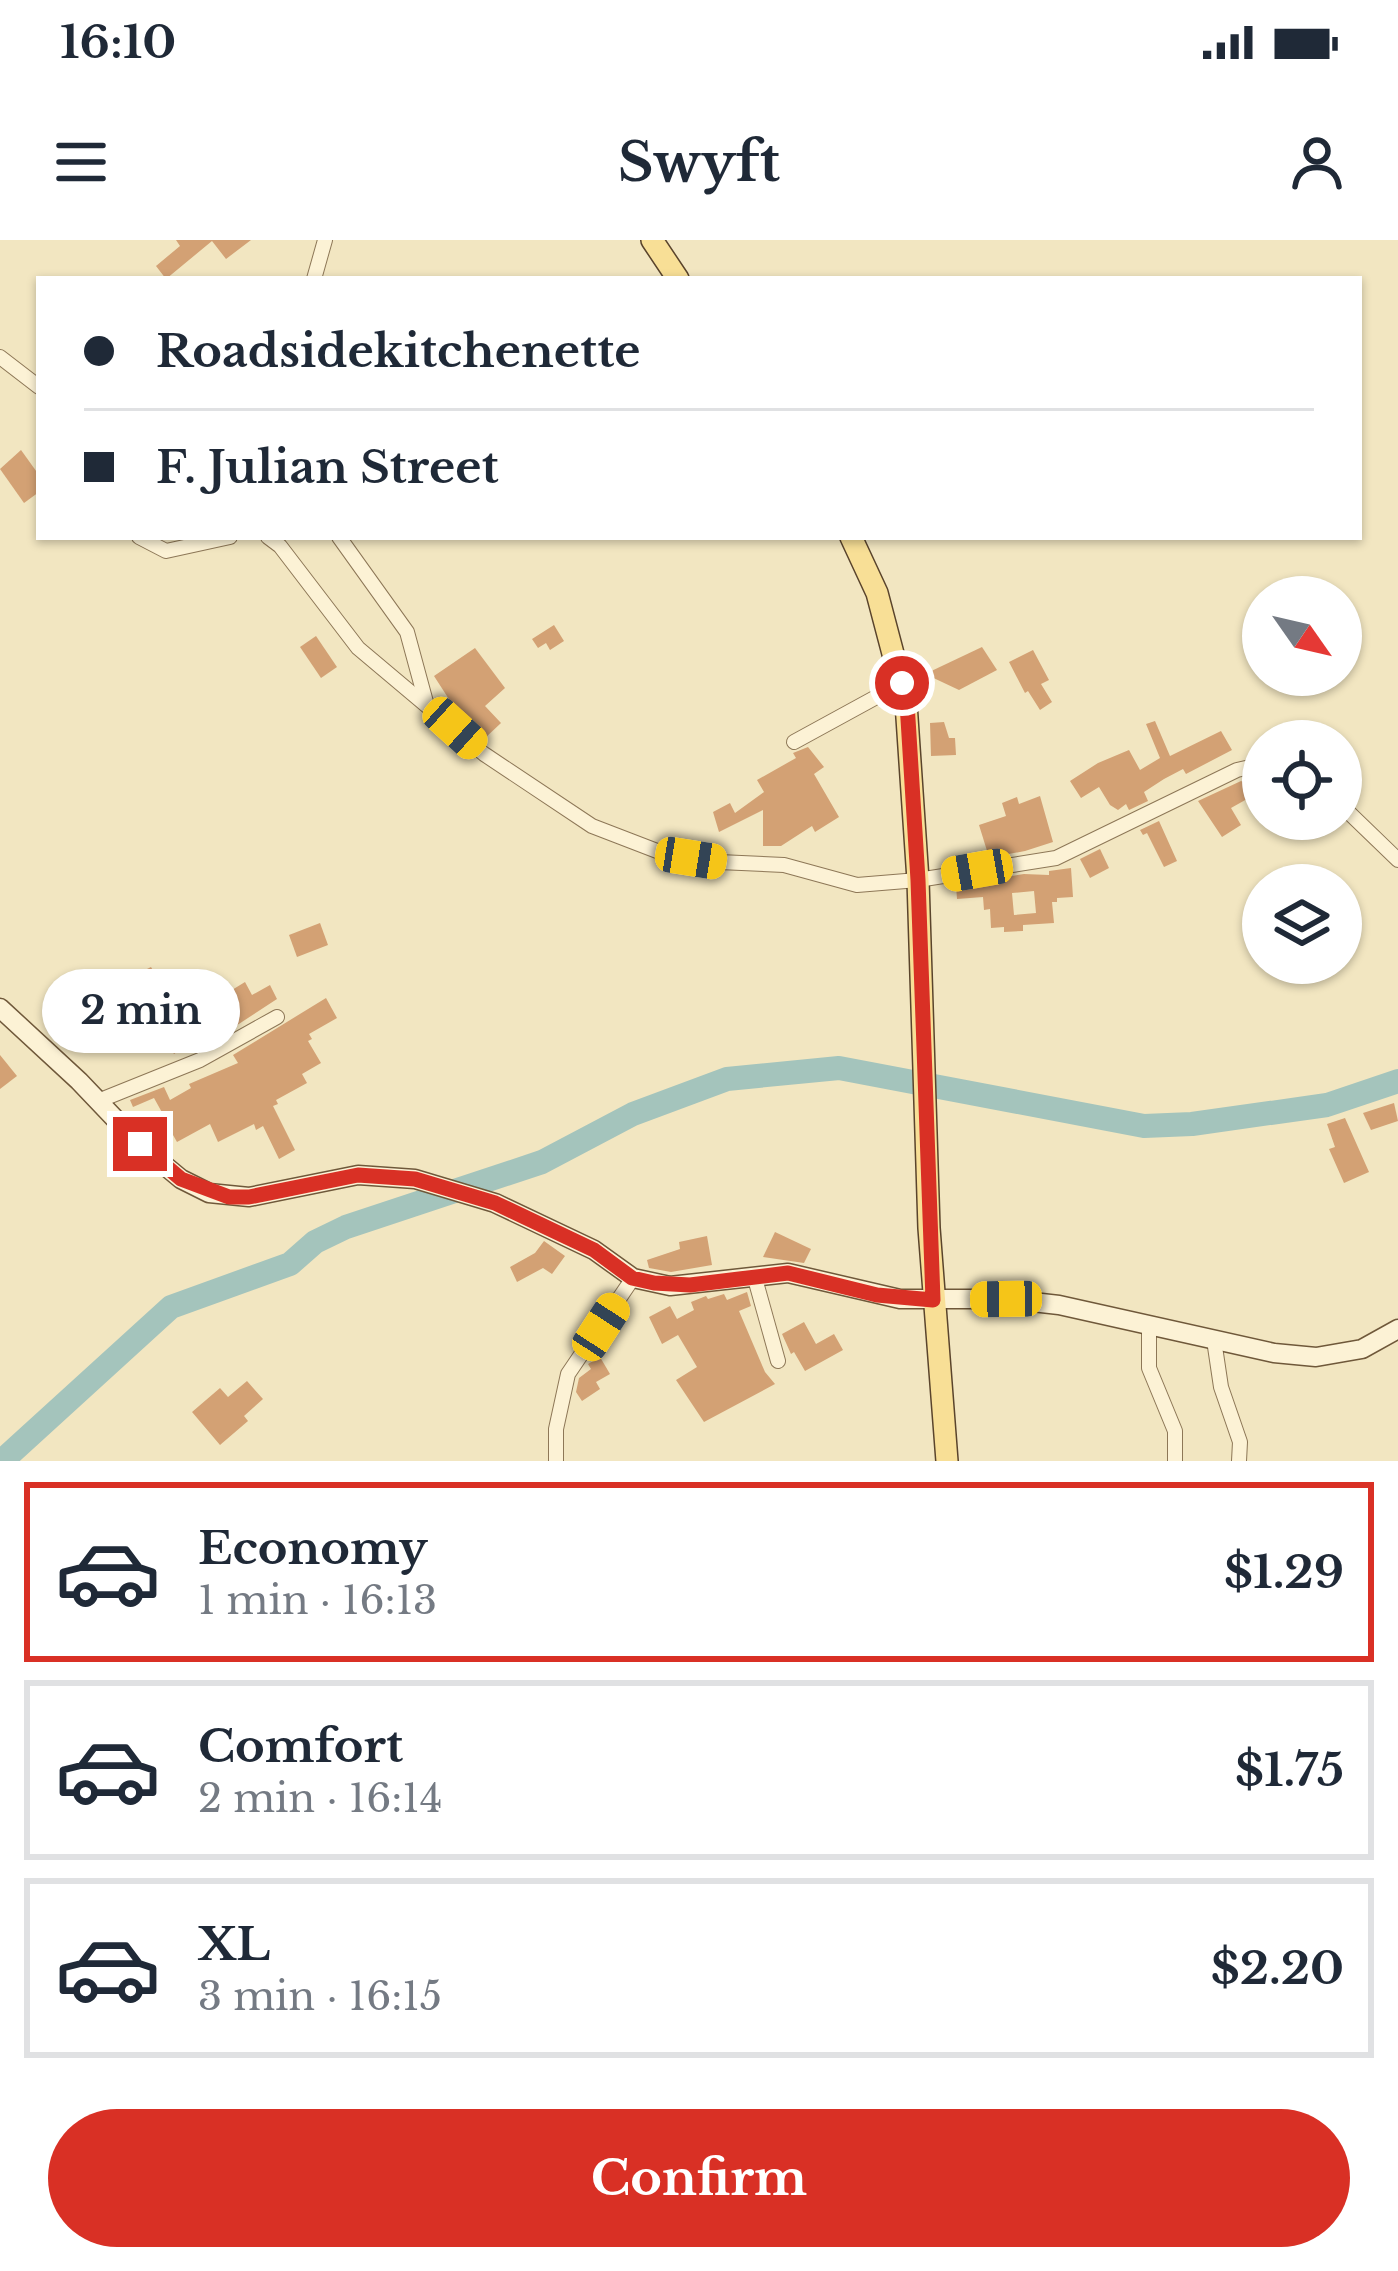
<!DOCTYPE html>
<html lang="en">
<head>
<meta charset="utf-8">
<style>
	body { margin:0; font-family:"Libre Baskerville",serif; background:#f2f2f3; color:#1f2937; height:100vh; display:flex; flex-direction:column; font-size:45px; white-space:nowrap }
	* { box-sizing:border-box; margin:0 }
	p { font-size:39px; color:#747a83 }
	.icon { flex:none; width:66px; height:66px; fill:none; stroke:currentColor; stroke-width:2; stroke-linecap:round; stroke-linejoin:round }
	.map { position:relative; height:1221px; overflow:hidden }
	.side { display:flex; flex-direction:column; background:#fff; flex:1 }
	.side>* { flex:none }
	.banner { position:absolute; left:36px; top:36px; width:1326px; height:264px; border-radius:0px; box-shadow:0 3px 9px #0004; display:grid; align-content:center; height:264px; padding:0 48px; background:#fff }
	.needle { width:78px; rotate:124deg }
	.controls { position:absolute; left:1242px; top:336px; display:grid; gap:24px }
	.controls a { display:grid; place-items:center; width:120px; height:120px; border-radius:50%; background:#fff; box-shadow:0 3px 9px #0004; font-size:60px }
	.end { position:absolute; width:54px; height:54px; margin:-27px; border:15px solid #d93025; background:#fff; box-shadow:0 0 0 6px #fff }
	.from { border-radius:50% }
	.bubble { position:absolute; height:84px; border-radius:42px; background:#fff; box-shadow:0 3px 9px #0004; font-size:39px; font-weight:700; line-height:84px; text-align:center }
	.car { position:absolute; width:36px; height:72px; margin:-36px -18px; border-radius:15px; box-shadow:0 0 9px 3px #0007; background:linear-gradient(#f5c518 24%,#345 0 40%,#f5c518 0 76%,#345 0 86%,#f5c518 0) }
	.banner b { display:flex; align-items:center; gap:42px; height:114px; font-size:45px }
	.banner b+b { border-top:3px solid #e0e1e3 }
	.banner i { width:30px; height:30px; background:#1f2937 }
	ul { padding:21px 0 0; list-style:none }
	li { display:flex; align-items:center; gap:36px; height:180px; margin:0 24px 18px; padding:0 24px; border:6px solid #e0e1e3; border-radius:0px }
	li div { flex:1 }
	li b { display:block; font-size:45px }
	li em { font-style:normal; font-weight:700 }
	li.on { border-color:#d93025 }
	li>.icon { width:108px; height:108px; stroke-width:1.5 }
	.cta { display:flex; gap:24px; margin-top:auto; padding:24px 48px }
	.cta a { flex:1; height:138px; border-radius:72px; background:#d93025; color:#fff; font-size:48px; font-weight:700; line-height:138px; text-align:center }
	.status { display:flex; justify-content:space-between; align-items:center; height:84px; padding:0 60px; background:#fff; direction:ltr }
	.status svg { height:33px; fill:currentColor }
	header { display:flex; justify-content:space-between; align-items:center; height:156px; padding:0 48px; background:#fff; font-size:54px; font-weight:700 }
	.map>svg:first-child { display:block }
	.lines { fill:none; stroke-linecap:round; stroke-linejoin:round }
	.river { stroke:#a4c4bc; stroke-width:24 }
	.building { fill:#d3a174; fill-rule:evenodd }
	.street-casing { stroke:#8d7757; stroke-width:16 }
	.secondary-casing { stroke:#6f583a; stroke-width:21 }
	.primary-casing { stroke:#5a442c; stroke-width:24 }
	.street { stroke:#fcf2d5; stroke-width:14 }
	.secondary { stroke:#fcf2d5; stroke-width:18 }
	.primary { stroke:#f8df96; stroke-width:21 }
	.route { stroke:#d93025; stroke-width:15 }
</style>
</head>
<body>
<div class="status"><b>16:10</b><svg viewBox="0 0 49 12"><path d="M0 12V9h3v3zM5 12V6h3v6zM10 12V3h3v9zM15 12V0h3v12zM26 1h20v11H26zM47 4h2v5h-2z"/></svg></div>
<header><svg class="icon" aria-label="menu" viewBox="0 0 24 24"><path d="M4 6h16M4 12h16M4 18h16"/></svg>Swyft<svg class="icon" aria-label="person" viewBox="0 0 24 24"><circle cx="12" cy="8" r="4"/><path d="M4 21q1-7 8-7t8 7"/></svg></header>
<div class="map">
<svg width="1398" height="1221" viewBox="0 0 1398 1221">
	<rect width="100%" height="100%" fill="#f2e6c1"/>
	<g class="lines">
		<polyline class="river" points="2,1221 171,1067 290,1024 315,1002 346,987 542,922 633,874 727,839 839,828 1144,886 1192,884 1327,865 1398,841"/>
	</g>
	<g class="building">
		<polygon points="176,0 251,0 226,19 212,1 166,39 156,26 180,6"/>
		<polygon points="21,210 39,235 39,252 24,263 0,229"/>
		<polygon points="554,385 564,401 550,410 546,403 538,408 532,399"/>
		<polygon points="316,396 337,427 321,438 300,407"/>
		<polygon points="982,407 997,430 959,450 925,434"/>
		<polygon points="475,408 505,448 485,466 501,483 484,499 450,471 454,467 434,436"/>
		<polygon points="1033,410 1049,440 1041,444 1052,462 1040,470 1028,451 1025,453 1009,422"/>
		<polygon points="1155,481 1170,516 1221,491 1232,510 1186,534 1183,529 1164,539 1144,552 1148,561 1129,570 1126,564 1118,570 1110,565 1099,547 1081,558 1070,541 1098,523 1129,510 1140,530 1160,518 1146,484"/>
		<polygon points="944,482 949,498 955,498 956,515 931,516 930,483"/>
		<polygon points="808,507 824,527 814,534 839,577 815,592 812,586 781,606 763,606 763,570 719,592 713,572 730,563 735,573 764,552 757,540 796,518 793,513"/>
		<polygon points="1263,536 1263,550 1231,568 1241,585 1222,597 1198,561 1241,541 1245,543"/>
		<polygon points="1040,556 1053,602 1025,611 992,617 988,614 979,585 1006,576 1002,563 1017,557 1019,564"/>
		<polygon points="1159,581 1177,621 1164,627 1147,593 1143,595 1140,590"/>
		<polygon points="1100,609 1109,628 1090,638 1080,619"/>
		<path d="M1071,628L1073,657L1057,658V662H1052L1054,683L1023,685V691L1004,692V687L991,688L990,669L984,670L983,657L957,659L956,645L1024,634L1049,635V631ZM1034,651L1036,673L1014,675L1012,653Z"/>
		<polygon points="320,683 328,705 297,717 289,695"/>
		<polygon points="151,727 156,736 149,740 168,771 184,762 197,784 234,763 227,753 245,742 252,755 270,745 277,759 222,795 206,803 201,795 174,814 141,765 148,761 135,735"/>
		<polygon points="326,758 337,778 309,794 312,799 308,801 321,823 302,834 307,843 276,860 278,864 273,866 295,910 279,919 263,886 256,890 254,884 218,902 210,884 177,902 173,895 164,900 159,891 169,885 154,858 133,867 130,860 164,847 170,860 191,848 189,844 238,823 233,815"/>
		<polygon points="0,815 17,836 0,849"/>
		<polygon points="1394,863 1398,881 1371,890 1363,873"/>
		<polygon points="1345,878 1369,932 1344,943 1329,909 1335,907 1327,884"/>
		<polygon points="775,992 811,1009 804,1023 763,1017"/>
		<polygon points="707,996 712,1025 671,1032 649,1028 647,1020 680,1009 679,1002"/>
		<polygon points="544,1001 565,1016 552,1034 543,1028 517,1042 510,1027 535,1013"/>
		<polygon points="747,1052 751,1066 739,1071 765,1132 775,1144 704,1182 676,1140 697,1127 678,1095 662,1104 649,1077 670,1066 677,1079 694,1070 691,1062 706,1056 708,1059 724,1054 727,1060"/>
		<polygon points="804,1082 816,1104 834,1094 843,1110 805,1131 794,1112 791,1114 782,1094"/>
		<polygon points="600,1117 610,1134 596,1142 600,1149 582,1161 576,1152 579,1138 591,1129 588,1124"/>
		<polygon points="247,1141 263,1159 244,1176 248,1181 220,1205 192,1172 220,1148 228,1157"/>
	</g>
	<g class="lines">
		<defs>
			<g id="street">
				<polyline points="314,39 325,0"/>
				<polyline points="0,117 39,147"/>
				<polyline points="139,297 166,311 230,297"/>
				<polyline points="268,297 280,306 358,408 484,514 592,586 657,611 719,622 784,625 857,645 918,640 1056,618 1237,530 1263,524"/>
				<polyline points="339,297 407,392 426,462"/>
				<polyline points="794,502 902,443"/>
				<polyline points="1341,565 1398,620"/>
				<polyline points="98,861 200,820 277,777"/>
				<polyline points="754,1035 778,1121"/>
				<polyline points="1149,1085 1149,1128 1175,1191 1175,1221"/>
				<polyline points="1214,1100 1221,1147 1240,1202 1239,1221"/>
				<polyline points="556,1221 556,1189 568,1134 633,1038"/>
			</g>
			<polyline id="secondary" points="0,768 79,841 140,905 181,939 209,953 249,957 358,935 415,939 495,963 594,1010 633,1038 670,1046 788,1033 900,1059 1006,1059 1059,1065 1274,1113 1316,1117 1362,1109 1398,1089"/>
			<g id="primary">
				<polyline points="652,0 678,39"/>
				<polyline points="851,297 877,353 906,463 918,640 929,988 947,1221"/>
			</g>
		</defs>
		<use href="#street" class="street-casing"/>
		<use href="#secondary" class="secondary-casing"/>
		<use href="#primary" class="primary-casing"/>
		<use href="#street" class="street"/>
		<use href="#secondary" class="secondary"/>
		<use href="#primary" class="primary"/>
	</g>
	<g class="lines">
		<polyline class="route" points="140,904 181,939 229,957 249,957 358,935 415,939 495,963 594,1010 632,1038 654,1043 690,1045 788,1033 877,1055 933,1060 918,640 907,463 902,443"/>
	</g>
</svg>
<div class="controls">
<a><svg class="needle" viewBox="-14 -14 28 28"><path d="M0-13l5 13h-10z" fill="#e53935"/><path d="M0 13l5-13h-10z" fill="#747a83"/></svg></a>
<a><svg class="icon" aria-label="locate" viewBox="0 0 24 24"><circle cx="12" cy="12" r="6"/><path d="M12 2v4M12 18v4M2 12h4M18 12h4"/></svg></a>
<a><svg class="icon" aria-label="layers" viewBox="0 0 24 24"><path d="M12 4l9 5-9 5-9-5zM3 14l9 5 9-5"/></svg></a>
</div>
<i class="end from" style="left:902px;top:443px"></i>
<i class="end" style="left:140px;top:904px"></i>
<div class="bubble" style="left:42px;top:729px;width:198px">2 min</div>
<i class="car" style="left:455px;top:488px;rotate:132deg"></i>
<i class="car" style="left:691px;top:618px;rotate:99deg"></i>
<i class="car" style="left:977px;top:630px;rotate:260deg"></i>
<i class="car" style="left:1006px;top:1059px;rotate:269deg"></i>
<i class="car" style="left:601px;top:1087px;rotate:33deg"></i>
<div class="banner">
<b><i class="from"></i>Roadsidekitchenette</b>
<b><i></i>F. Julian Street</b>
</div>
</div>
<section class="side">
<ul>
<li class="on"><svg class="icon" aria-label="car" viewBox="0 0 24 24"><path d="M5 17H2v-5l4-1 3-4h7l3 4 3 1v5h-3M9 17h6M6 11h13"/><circle cx="7" cy="17" r="2"/><circle cx="17" cy="17" r="2"/></svg><div><b>Economy</b><p>1 min · 16:13</p></div><em>$1.29</em></li>
<li><svg class="icon" aria-label="car" viewBox="0 0 24 24"><path d="M5 17H2v-5l4-1 3-4h7l3 4 3 1v5h-3M9 17h6M6 11h13"/><circle cx="7" cy="17" r="2"/><circle cx="17" cy="17" r="2"/></svg><div><b>Comfort</b><p>2 min · 16:14</p></div><em>$1.75</em></li>
<li><svg class="icon" aria-label="car" viewBox="0 0 24 24"><path d="M5 17H2v-5l4-1 3-4h7l3 4 3 1v5h-3M9 17h6M6 11h13"/><circle cx="7" cy="17" r="2"/><circle cx="17" cy="17" r="2"/></svg><div><b>XL</b><p>3 min · 16:15</p></div><em>$2.20</em></li>
</ul>
<div class="cta"><a>Confirm</a></div>
</section>
</body>
</html>
